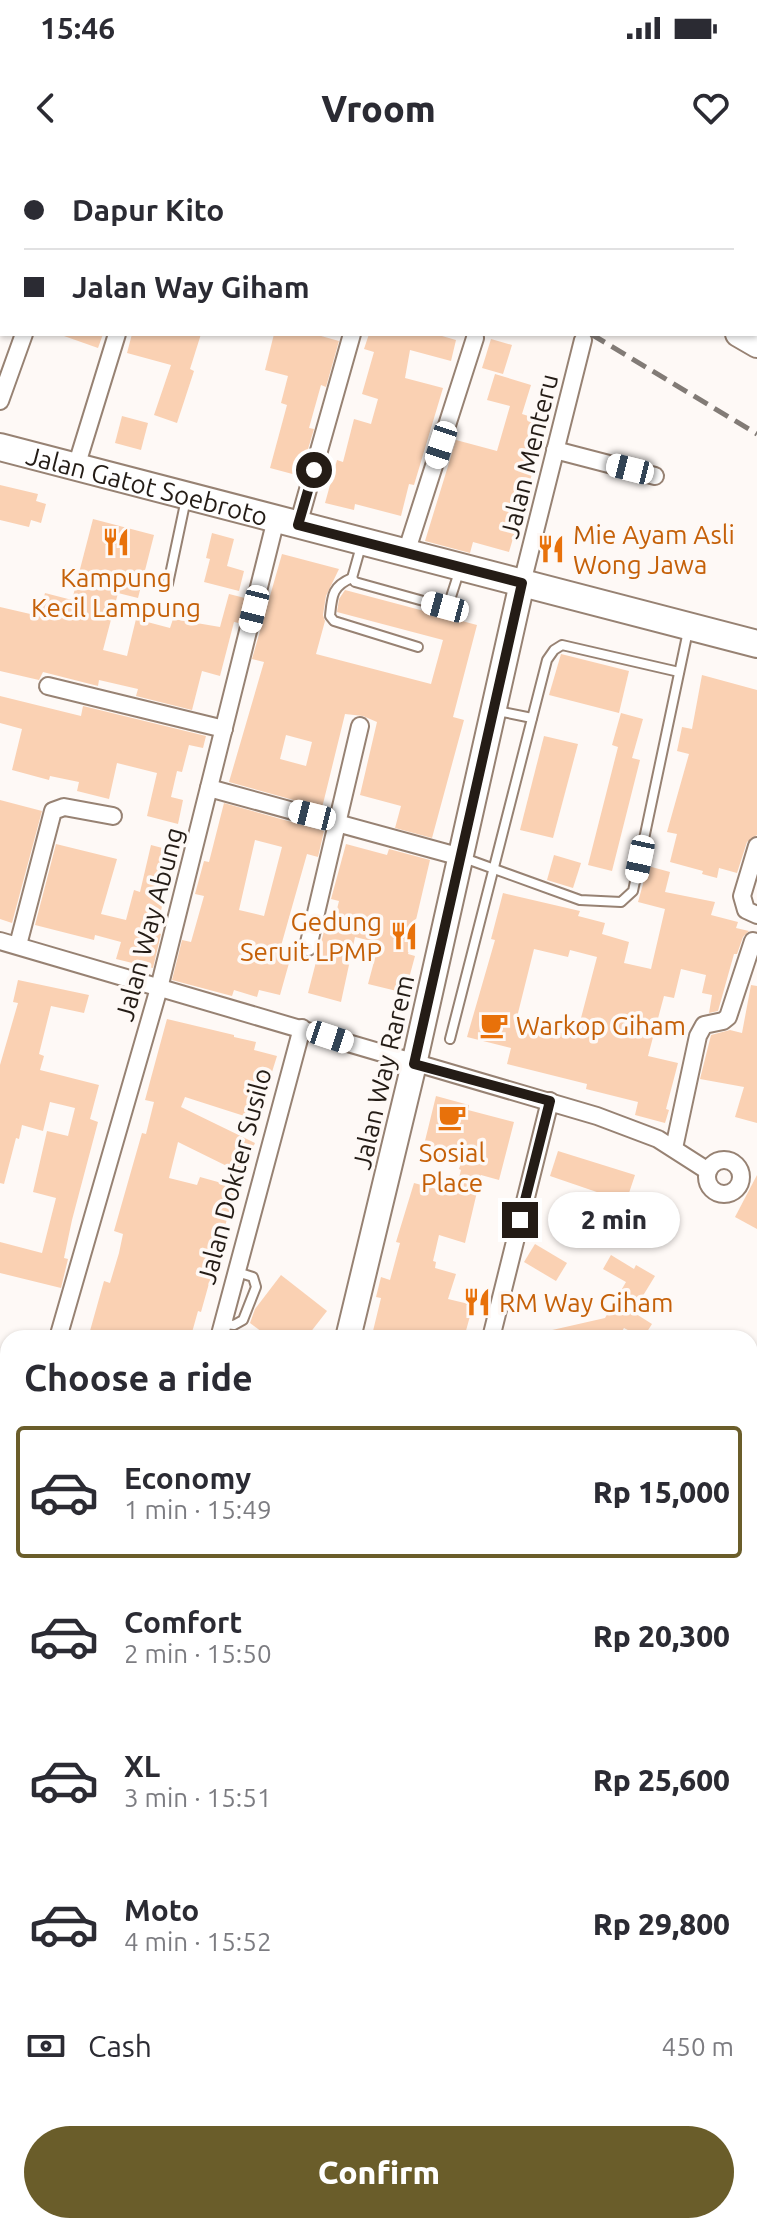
<!DOCTYPE html>
<html lang="en">
<head>
<meta charset="utf-8">
<style>
	body { margin:0; font-family:Ubuntu,sans-serif; background:#f2f2f3; color:#2b2b33; height:100vh; display:flex; flex-direction:column; font-size:30px; white-space:nowrap }
	* { box-sizing:border-box; margin:0 }
	p { font-size:26px; color:#7c7c81 }
	.icon { flex:none; width:44px; height:44px; fill:none; stroke:currentColor; stroke-width:2; stroke-linecap:round; stroke-linejoin:round }
	.map { position:relative; flex:1; overflow:hidden }
	.drawer { position:absolute; left:0px; top:1170px; width:758px; height:904px; display:flex; flex-direction:column; background:#fff; border-radius:24px 24px 0 0; box-shadow:0 2px 6px #0004 }
	.drawer>* { flex:none }
	.guide { position:absolute; left:0px; top:0px; width:758px; height:176px; box-shadow:0 2px 6px #0004; display:grid; align-content:center; height:176px; padding:0 24px; background:#fff }
	.end { position:absolute; width:36px; height:36px; margin:-18px; border:10px solid #241c16; background:#fff; box-shadow:0 0 0 4px #fff }
	.from { border-radius:50% }
	.bubble { position:absolute; height:56px; border-radius:28px; background:#fff; box-shadow:0 2px 6px #0004; font-size:26px; font-weight:800; line-height:56px; text-align:center }
	.car { position:absolute; width:24px; height:48px; margin:-24px -12px; border-radius:10px; box-shadow:0 0 6px 2px #0007; background:linear-gradient(#fff 24%,#345 0 40%,#fff 0 76%,#345 0 86%,#fff 0) }
	.guide b { display:flex; align-items:center; gap:28px; height:76px; font-size:30px }
	.guide b+b { border-top:2px solid #e1e1e2 }
	.guide i { width:20px; height:20px; background:#2b2b33 }
	ul { padding:0; list-style:none }
	li { display:flex; align-items:center; gap:24px; height:132px; margin:0 16px 12px; padding:0 8px; border:4px solid transparent; border-radius:8px }
	li div { flex:1 }
	li b { display:block; font-size:30px }
	li em { font-style:normal; font-weight:800 }
	li.on { border-color:#6a5d2a }
	li>.icon { width:72px; height:72px; stroke-width:1.5 }
	h2 { padding:0 24px; font-size:36px; line-height:96px }
	.pay { display:flex; align-items:center; gap:20px; height:88px; padding:0 24px; font-size:30px }
	.pay p { margin-inline-start:auto }
	.primary-button { display:flex; gap:16px; margin-top:auto; padding:16px 24px }
	.primary-button a { flex:1; height:92px; border-radius:48px; background:#6a5d2a; color:#fff; font-size:32px; font-weight:800; line-height:92px; text-align:center }
	.status { display:flex; justify-content:space-between; align-items:center; height:56px; padding:0 40px; background:#fff; direction:ltr }
	.status svg { height:22px; fill:currentColor }
	header { display:flex; justify-content:space-between; align-items:center; height:104px; padding:0 24px; background:#fff; font-size:36px; font-weight:800 }
	.map>svg:first-child { display:block }
	.building { fill:#fad1b3; fill-rule:evenodd }
	.lines { fill:none; stroke-linecap:round; stroke-linejoin:round }
	.lane-casing { stroke:#978273; stroke-width:12 }
	.street-casing { stroke:#978273; stroke-width:20 }
	.secondary-casing { stroke:#978273; stroke-width:28 }
	.primary-casing { stroke:#978273; stroke-width:30 }
	.lane { stroke:#fff; stroke-width:8 }
	.street { stroke:#fff; stroke-width:16 }
	.secondary { stroke:#fff; stroke-width:24 }
	.primary { stroke:#fff; stroke-width:26 }
	.rail { stroke:#827b76; stroke-width:5; stroke-dasharray:16 8; stroke-linecap:butt }
	.route { stroke:#241c16; stroke-width:10 }
	.labels { text-anchor:middle; dominant-baseline:central; stroke-width:7; stroke-linejoin:round; paint-order:stroke }
	.street-label { font-size:26px; fill:#241c16; stroke:#fef9f6 }
	.food-label { font-size:26px; fill:#c56008; stroke:#fef9f6; text-anchor:start }
</style>
</head>
<body>
<div class="status"><b>15:46</b><svg viewBox="0 0 49 12"><path d="M0 12V9h3v3zM5 12V6h3v6zM10 12V3h3v9zM15 12V0h3v12zM26 1h20v11H26zM47 4h2v5h-2z"/></svg></div>
<header><svg class="icon" aria-label="back" viewBox="0 0 24 24"><path d="M15 5l-7 7 7 7"/></svg>Vroom<svg class="icon" aria-label="heart" viewBox="0 0 24 24"><path d="M12 20l-8-8c-3-5 5-10 8-4 3-6 11-1 8 4z"/></svg></header>
<div class="map">
<svg width="757" height="2074" viewBox="0 0 757 2074">
	<rect width="100%" height="100%" fill="#fef9f6"/>
	<g class="building">
		<polygon points="64,174 103,174 98,188 64,176"/>
		<polygon points="132,174 201,174 190,209 194,211 177,263 154,255 171,205 127,193"/>
		<polygon points="274,174 314,174 339,181 326,227 321,225 309,268 314,269 300,316 270,308 287,245 281,243 288,216 265,210"/>
		<polygon points="369,174 435,174 456,180 451,201 410,190 405,218 443,228 414,325 409,324 401,356 355,344 354,350 325,343 337,300 343,302 354,259 371,264 378,239 362,234 374,192 364,189"/>
		<polygon points="491,179 512,185 503,214 482,208"/>
		<polygon points="495,214 531,225 522,254 541,260 526,312 532,314 509,392 473,382 470,393 425,381 456,280 497,291 510,246 487,240"/>
		<polygon points="122,256 148,263 141,290 115,283"/>
		<polygon points="0,325 38,334 36,341 46,344 41,363 31,360 29,367 0,360"/>
		<polygon points="93,359 154,375 138,438 118,433 103,490 127,496 136,459 170,468 173,459 220,467 229,434 245,438 239,463 234,462 220,516 202,511 192,550 136,536 138,529 99,520 98,526 43,512 39,520 0,511 0,447 39,456 45,433 72,440"/>
		<polygon points="212,373 234,379 227,406 244,411 239,431 204,422 210,399 206,398"/>
		<path d="M282,394L339,409L326,436L323,455L325,461L316,494L431,524L443,480L337,452L339,439L345,430L477,465L453,557L464,560L432,678L395,668L401,646L360,635L377,562L363,556L345,554L322,648L229,622L264,502L252,499ZM286,575L312,582L306,606L280,599Z"/>
		<polygon points="561,494 629,511 619,553 549,535"/>
		<polygon points="702,515 757,530 757,675 747,682 737,713 719,708 717,718 702,714 703,711 670,702 677,674 667,672 689,594 677,591 682,567 692,569"/>
		<polygon points="0,536 81,556 83,546 206,576 203,588 189,585 182,612 177,611 171,637 183,640 178,664 147,656 157,613 117,603 109,639 77,631 79,622 50,616 49,620 12,610 22,569 0,563"/>
		<polygon points="621,553 643,559 632,598 640,600 612,711 588,705 618,587 612,585"/>
		<polygon points="544,576 578,584 553,678 520,670"/>
		<polygon points="0,640 42,651 12,763 0,759"/>
		<path d="M224,643L324,671L318,697L307,694L279,793L291,796L280,835L259,830L257,837L234,830L232,836L172,820L182,780L191,782L204,736L195,734L204,701L209,702ZM255,680L282,687L264,756L239,750Z"/>
		<polygon points="56,684 117,699 101,754 126,760 134,730 140,732 151,685 170,690 159,737 164,738 156,772 161,774 153,808 116,799 121,782 95,775 94,780 35,765"/>
		<polygon points="346,684 387,695 389,689 430,700 408,794 415,796 405,833 368,824 379,783 355,777 341,842 308,833 324,771 331,773 339,741 331,739"/>
		<polygon points="554,695 581,703 573,728 547,720"/>
		<path d="M648,706L670,712L665,732L715,742L711,755L738,762L736,768L749,771L743,777L737,794H734L718,851L709,853L712,835L702,833L706,815L681,809L674,838L664,836L648,896L678,903L666,949L669,950L665,963L635,955L638,942L586,929L587,924L507,904L511,888L467,877L495,780L491,779L503,733L580,751L578,756L605,763L602,774L629,782L624,803L651,809L665,749L638,742ZM534,789L568,797L570,790L597,797L576,877L516,861Z"/>
		<polygon points="18,820 89,835 84,853 51,846 39,894 44,896 40,910 99,925 90,959 98,962 72,1060 64,1098 68,1099 61,1128 0,1113 0,1082 42,1093 56,1038 33,1032 47,971 68,976 75,948 50,942 43,971 22,965 19,979 16,978 4,1024 0,1023 0,905 18,843 13,842"/>
		<polygon points="751,825 757,826 757,963 735,957 744,927 700,919 711,875 730,870 742,873"/>
		<polygon points="167,859 234,875 234,877 256,882 254,890 277,896 257,960 185,937 181,947 255,983 241,1013 178,982 169,1018 197,1025 200,1017 236,1027 201,1152 198,1151 191,1176 172,1171 170,1178 88,1178 104,1121 110,1123 119,1093 123,1074 114,1071 142,973 146,974 154,942 145,940"/>
		<polygon points="436,936 469,945 468,950 514,962 499,1020 481,1015 465,1083 439,1075 433,1101 436,1102 435,1108 456,1114 448,1139 473,1145 464,1178 402,1178 373,1171 381,1138 376,1137 381,1117 390,1120 400,1083 396,1082 414,1023 455,1034 461,1010 459,1009 461,1003 422,993"/>
		<polygon points="558,991 635,1015 626,1042 550,1016"/>
		<polygon points="757,1015 757,1069 735,1057"/>
		<polygon points="535,1084 567,1103 556,1121 524,1102"/>
		<polygon points="611,1095 634,1109 636,1105 655,1116 633,1152 652,1164 643,1178 624,1168 618,1178 539,1178 539,1173 605,1158 626,1122 603,1109"/>
		<polygon points="281,1115 327,1151 306,1178 270,1178 250,1163 255,1149"/>
	</g>
	<g class="lines">
		<defs>
			<g id="lane">
				<polyline points="361,386 352,418 355,422 445,447 449,443 459,412"/>
				<path d="M352,418C332,426 332,436 330,456L334,461L418,487"/>
				<polyline points="168,424 186,339"/>
				<polyline points="498,551 532,558"/>
				<polyline points="464,698 580,740 621,742 633,731 688,471"/>
				<polyline points="450,879 547,500 554,490 562,485 679,512"/>
				<polyline points="224,1164 234,1165 243,1160 256,1127 253,1117 237,1112"/>
			</g>
			<g id="street">
				<polyline points="0,241 24,174"/>
				<polyline points="555,290 655,316"/>
				<polyline points="76,307 117,174"/>
				<polyline points="298,365 352,174"/>
				<polyline points="406,393 475,178"/>
				<polyline points="522,423 583,180"/>
				<polyline points="48,526 224,569"/>
				<polyline points="209,628 461,697"/>
				<polyline points="757,686 742,736 746,750 757,755"/>
				<polyline points="0,781 597,956 658,979 708,1011"/>
				<polyline points="18,785 53,651 64,647 113,656"/>
				<polyline points="308,787 360,566"/>
				<polyline points="674,988 698,876 704,865 723,861 728,857 753,781"/>
				<circle cx="724" cy="1017" r="17"/>
				<polyline points="58,1178 159,828 276,359"/>
				<polyline points="219,1178 302,868"/>
				<polyline points="491,1178 550,941"/>
				<polyline points="750,1706 757,1706"/>
				<polyline points="750,2033 757,2021"/>
				<polyline points="736,2066 736,2074"/>
				<polyline points="370,2074 372,2066"/>
				<polyline points="563,2074 565,2066"/>
			</g>
			<g id="secondary">
				<polyline points="407,0 413,2"/>
				<polyline points="747,2 749,0"/>
				<polyline points="738,174 757,185"/>
				<polyline points="348,1178 414,904 522,423"/>
				<polyline points="0,1273 8,1275"/>
				<polyline points="750,1374 757,1371"/>
				<polyline points="0,1765 8,1767"/>
				<polyline points="0,1898 8,1871"/>
			</g>
			<g id="primary">
				<path id="s1" d="M0,287L757,484"/>
			</g>
		</defs>
		<use href="#lane" class="lane-casing"/>
		<use href="#street" class="street-casing"/>
		<use href="#secondary" class="secondary-casing"/>
		<use href="#primary" class="primary-casing"/>
		<use href="#lane" class="lane"/>
		<use href="#street" class="street"/>
		<use href="#secondary" class="secondary"/>
		<use href="#primary" class="primary"/>
		<g class="rail">
			<polyline points="25,0 90,2"/>
			<polyline points="591,174 757,274"/>
		</g>
	</g>
	<g class="lines">
		<polyline class="route" points="314,310 298,365 522,423 414,904 550,941 520,1060"/>
	</g>
	<defs>
		<symbol id="restaurant-bare" viewBox="-9 -9 18 18"><path d="M-5-6h1v4h1v-4h1v4h1v-4h1v5L-1.5 .5V6h-2V.5L-5-1ZM5-6V6H3V1.5H1.5Q1.5-4 5-6Z" fill="#e8710a" stroke="#fef9f6" stroke-width="2.5" paint-order="stroke"/></symbol>
		<symbol id="cafe-bare" viewBox="-9 -9 18 18"><path d="M-5.5-4.5H6V0H3Q3 3.5 0 3.5H-2.5Q-5.5 3.5-5.5 0ZM3-3.2v2h1.7v-2ZM-6 4.5H4V6H-6Z" fill="#e8710a" stroke="#fef9f6" stroke-width="2.5" paint-order="stroke"/></symbol>
	</defs>
	<g fill-rule="evenodd">
		<use href="#restaurant-bare" x="96" y="362" width="40" height="40"/>
		<use href="#restaurant-bare" x="531" y="369" width="40" height="40"/>
		<use href="#restaurant-bare" x="384" y="756" width="40" height="40"/>
		<use href="#cafe-bare" x="474" y="845" width="40" height="40"/>
		<use href="#cafe-bare" x="432" y="937" width="40" height="40"/>
		<use href="#restaurant-bare" x="457" y="1122" width="40" height="40"/>
	</g>
	<g class="labels">
		<g class="street-label">
			<text transform="translate(529 296) rotate(-76)">Jalan Menteru</text>
			<text stroke="none"><textPath href="#s1" startOffset="152">Jalan Gatot Soebroto</textPath></text>
			<text transform="translate(149 764) rotate(-75)">Jalan Way Abung</text>
			<text transform="translate(383 912) rotate(-77)">Jalan Way Rarem</text>
			<text transform="translate(234 1016) rotate(-75)">Jalan Dokter Susilo</text>
		</g>
		<g class="food-label">
			<text x="573" y="374">Mie Ayam Asli<tspan x="573" dy="30">Wong Jawa</tspan></text>
			<text x="116" y="417" text-anchor="middle">Kampung<tspan x="116" dy="30">Kecil Lampung</tspan></text>
			<text x="382" y="761" text-anchor="end">Gedung<tspan x="382" dy="30">Seruit LPMP</tspan></text>
			<text x="516" y="865">Warkop Giham</text>
			<text x="452" y="992" text-anchor="middle">Sosial<tspan x="452" dy="30">Place</tspan></text>
			<text x="499" y="1142">RM Way Giham</text>
		</g>
	</g>
</svg>
<i class="end from" style="left:314px;top:310px"></i>
<i class="end" style="left:520px;top:1060px"></i>
<div class="bubble" style="left:548px;top:1032px;width:132px">2 min</div>
<i class="car" style="left:441px;top:285px;rotate:198deg"></i>
<i class="car" style="left:630px;top:309px;rotate:284deg"></i>
<i class="car" style="left:445px;top:447px;rotate:285deg"></i>
<i class="car" style="left:254px;top:449px;rotate:194deg"></i>
<i class="car" style="left:312px;top:655px;rotate:284deg"></i>
<i class="car" style="left:640px;top:699px;rotate:192deg"></i>
<i class="car" style="left:330px;top:877px;rotate:108deg"></i>
<div class="guide">
<b><i class="from"></i>Dapur Kito</b>
<b><i></i>Jalan Way Giham</b>
</div>
<section class="drawer">
<h2>Choose a ride</h2>
<ul>
<li class="on"><svg class="icon" aria-label="car" viewBox="0 0 24 24"><path d="M5 17H2v-5l4-1 3-4h7l3 4 3 1v5h-3M9 17h6M6 11h13"/><circle cx="7" cy="17" r="2"/><circle cx="17" cy="17" r="2"/></svg><div><b>Economy</b><p>1 min · 15:49</p></div><em>Rp 15,000</em></li>
<li><svg class="icon" aria-label="car" viewBox="0 0 24 24"><path d="M5 17H2v-5l4-1 3-4h7l3 4 3 1v5h-3M9 17h6M6 11h13"/><circle cx="7" cy="17" r="2"/><circle cx="17" cy="17" r="2"/></svg><div><b>Comfort</b><p>2 min · 15:50</p></div><em>Rp 20,300</em></li>
<li><svg class="icon" aria-label="car" viewBox="0 0 24 24"><path d="M5 17H2v-5l4-1 3-4h7l3 4 3 1v5h-3M9 17h6M6 11h13"/><circle cx="7" cy="17" r="2"/><circle cx="17" cy="17" r="2"/></svg><div><b>XL</b><p>3 min · 15:51</p></div><em>Rp 25,600</em></li>
<li><svg class="icon" aria-label="car" viewBox="0 0 24 24"><path d="M5 17H2v-5l4-1 3-4h7l3 4 3 1v5h-3M9 17h6M6 11h13"/><circle cx="7" cy="17" r="2"/><circle cx="17" cy="17" r="2"/></svg><div><b>Moto</b><p>4 min · 15:52</p></div><em>Rp 29,800</em></li>
</ul>
<div class="pay"><svg class="icon" aria-label="cash" viewBox="0 0 24 24"><path d="M3 7h18v10H3z"/><circle cx="12" cy="12" r="2"/></svg>Cash<p>450 m</p></div>
<div class="primary-button"><a>Confirm</a></div>
</section>
</div>
</body>
</html>
